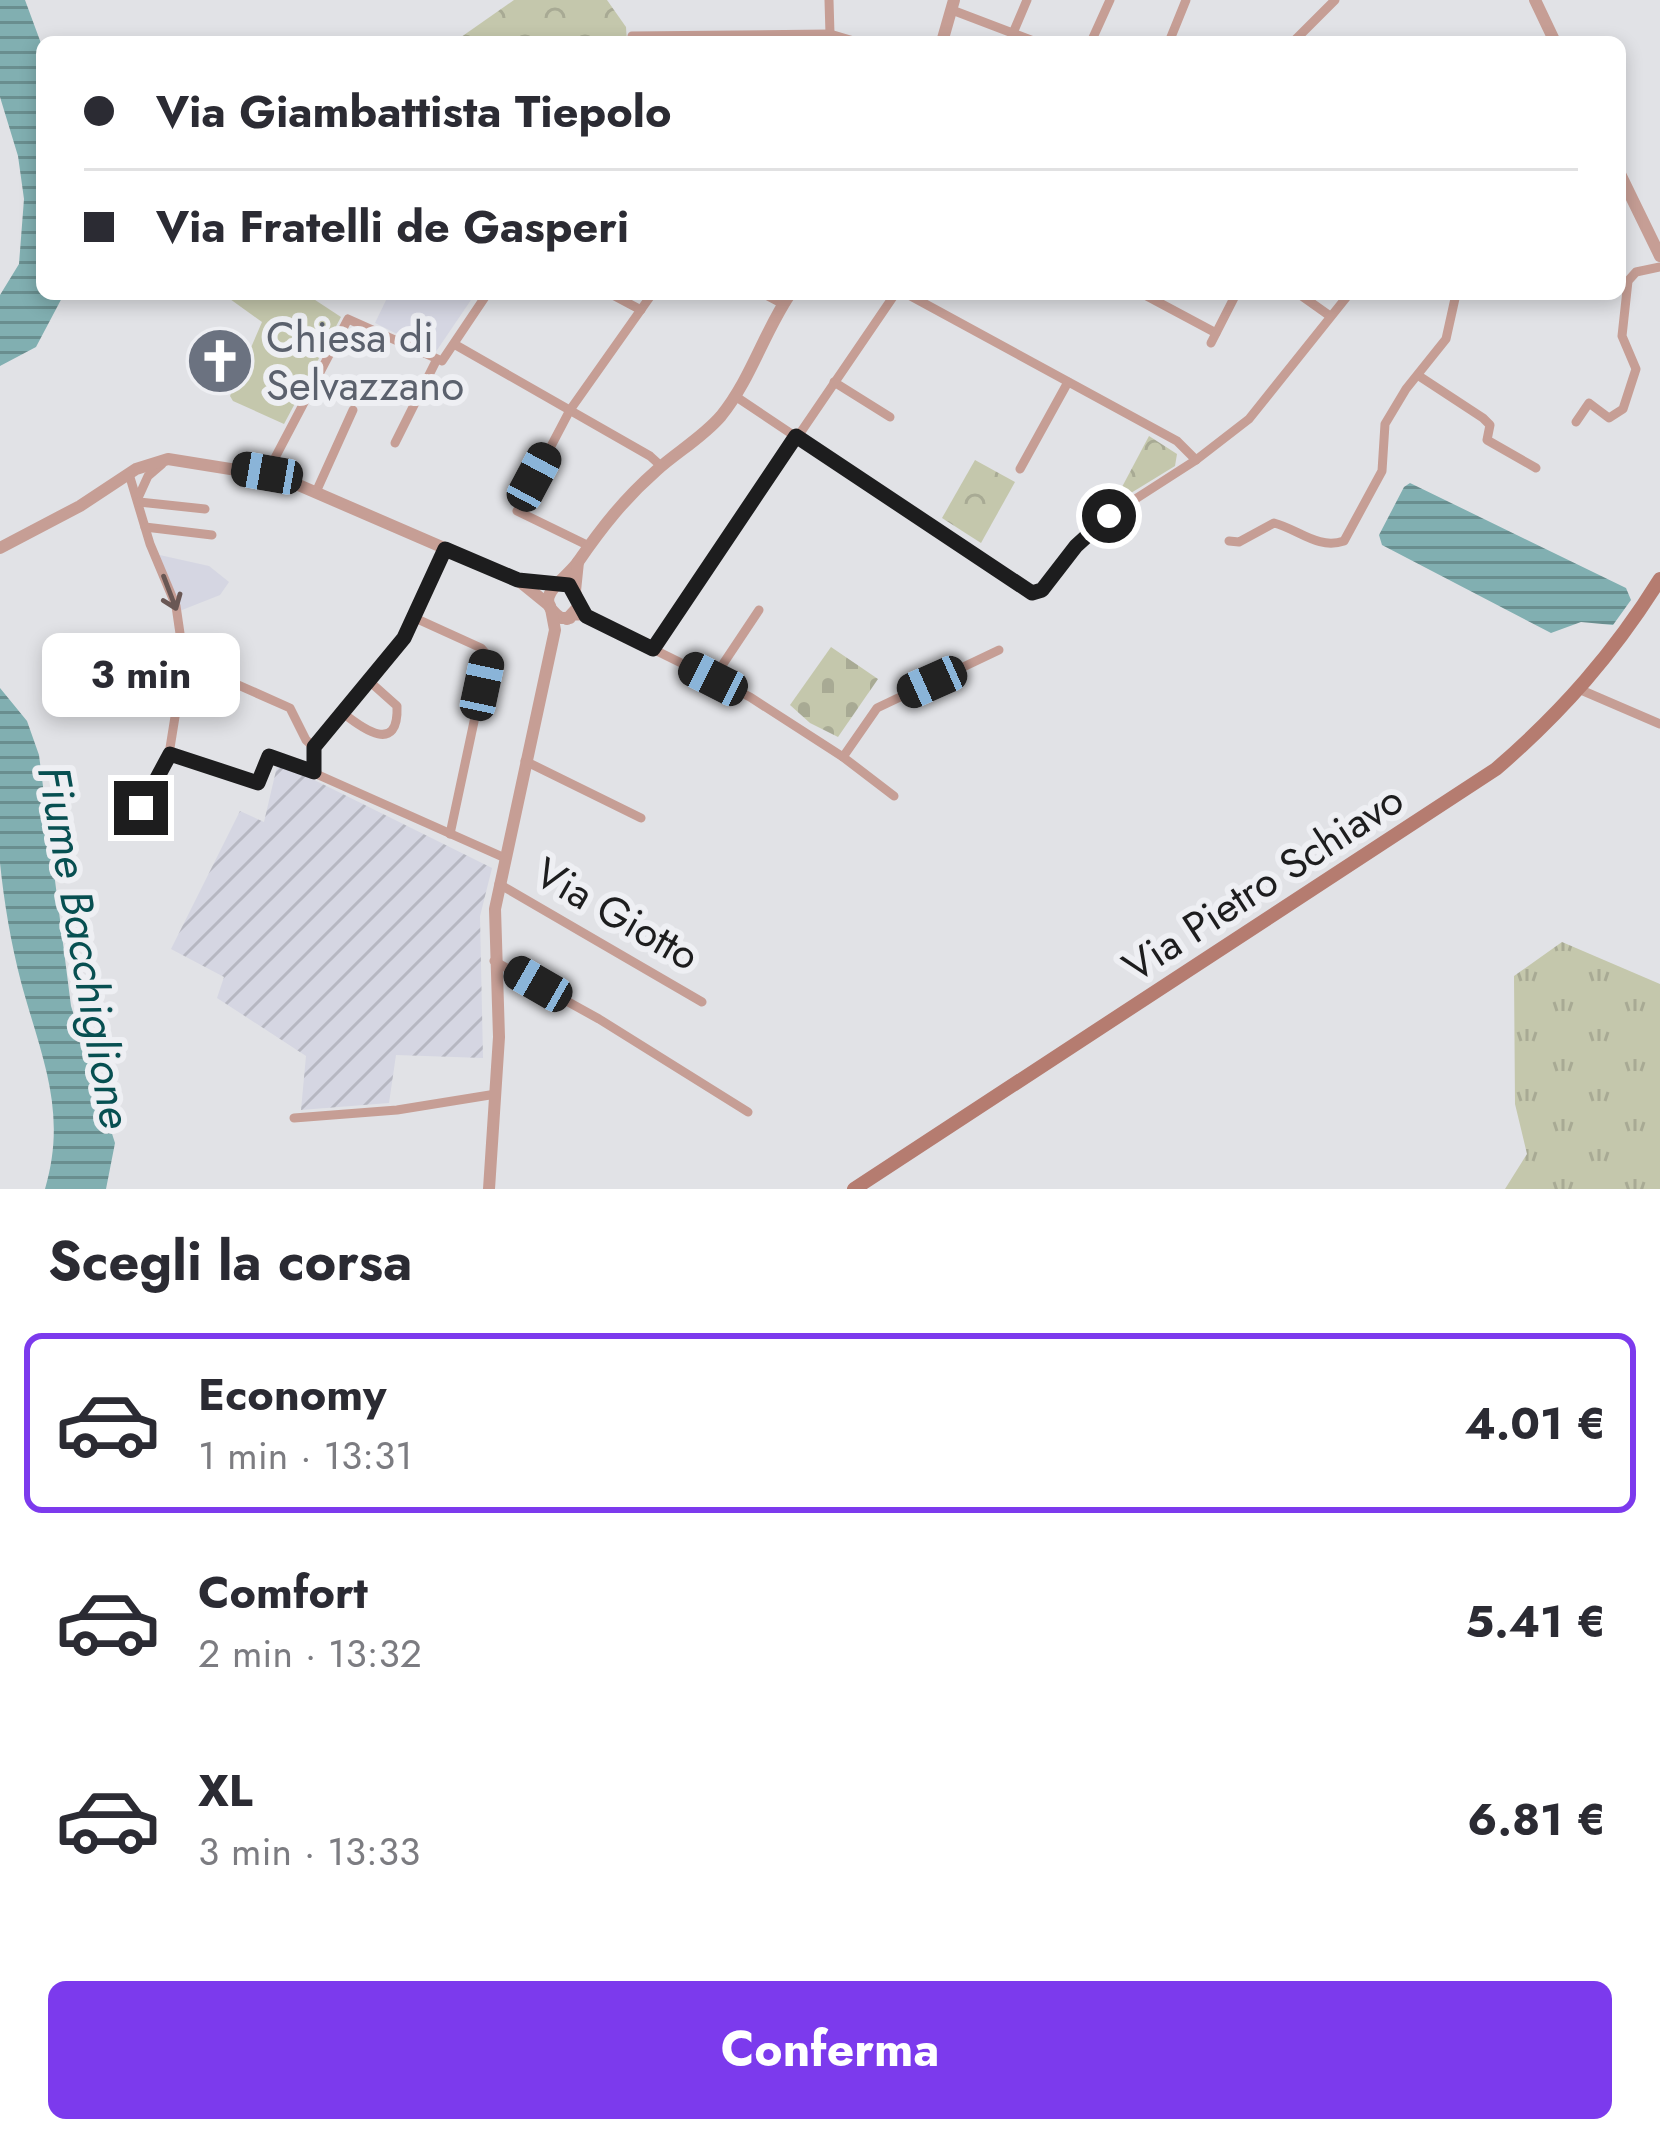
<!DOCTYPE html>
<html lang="it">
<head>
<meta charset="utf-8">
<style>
	body { margin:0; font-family:Jost,sans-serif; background:#f7f7f7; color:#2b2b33; height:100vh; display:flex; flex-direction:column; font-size:45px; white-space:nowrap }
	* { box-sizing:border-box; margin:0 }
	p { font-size:39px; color:#7c7c81 }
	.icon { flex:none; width:66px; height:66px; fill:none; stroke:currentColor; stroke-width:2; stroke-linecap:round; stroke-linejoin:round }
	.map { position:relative; height:1189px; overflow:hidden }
	.details { display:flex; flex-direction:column; background:#fff; flex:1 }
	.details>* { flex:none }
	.top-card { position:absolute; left:36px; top:36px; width:1590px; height:264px; border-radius:18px; box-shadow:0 6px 18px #0003; display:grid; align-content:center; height:264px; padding:0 48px; background:#fff }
	.end { position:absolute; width:54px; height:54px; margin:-27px; border:15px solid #1d1d1e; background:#fff; box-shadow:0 0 0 6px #fff }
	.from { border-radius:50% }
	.bubble { position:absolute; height:84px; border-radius:18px; background:#fff; box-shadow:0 6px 18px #0003; font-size:39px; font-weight:700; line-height:84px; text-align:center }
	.car { position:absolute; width:36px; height:72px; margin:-36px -18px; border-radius:15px; box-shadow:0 0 9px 3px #0007; background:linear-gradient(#222 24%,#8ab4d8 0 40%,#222 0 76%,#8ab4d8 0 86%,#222 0) }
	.top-card b { display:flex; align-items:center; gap:42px; height:114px; font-size:45px }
	.top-card b+b { border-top:3px solid #e1e1e2 }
	.top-card i { width:30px; height:30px; background:#2b2b33 }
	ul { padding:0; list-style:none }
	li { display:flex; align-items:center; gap:36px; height:180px; margin:0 24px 18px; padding:0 24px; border:6px solid transparent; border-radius:18px }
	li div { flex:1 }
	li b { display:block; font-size:45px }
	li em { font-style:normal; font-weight:700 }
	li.active { border-color:#7c3aed }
	li>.icon { width:108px; height:108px; stroke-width:1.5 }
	h2 { padding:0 48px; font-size:54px; line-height:144px }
	.action { display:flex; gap:24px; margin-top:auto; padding:24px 48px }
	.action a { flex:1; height:138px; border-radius:18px; background:#7c3aed; color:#fff; font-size:48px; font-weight:700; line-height:138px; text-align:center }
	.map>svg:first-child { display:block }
	.industrial { fill:url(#industrial-furrows) }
	.built { fill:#d5d6e2 }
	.grass { fill:url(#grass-tufts) }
	.cemetery { fill:url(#cemetery-stones) }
	.park { fill:url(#park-crowns) }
	.pitch { fill:#c4c7ac }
	.water { fill:url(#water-rules) }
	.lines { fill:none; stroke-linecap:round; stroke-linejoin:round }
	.minor { stroke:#c69e95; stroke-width:9 }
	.tertiary { stroke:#c69e95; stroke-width:12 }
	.secondary { stroke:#b57c70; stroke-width:14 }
	.oneway { stroke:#695754 }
	.route { stroke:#1d1d1e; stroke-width:15 }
	.labels { text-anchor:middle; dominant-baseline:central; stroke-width:12; stroke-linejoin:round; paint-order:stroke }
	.worship-label { font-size:42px; fill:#5b616d; stroke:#eeeff3; text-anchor:start }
	.street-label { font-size:42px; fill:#1d1d1e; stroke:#eeeff3 }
	.water-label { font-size:45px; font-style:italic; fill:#074f51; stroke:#eeeff3 }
</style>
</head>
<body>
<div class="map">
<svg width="1660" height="1189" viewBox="0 0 1660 1189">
	<defs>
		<pattern id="industrial-furrows" width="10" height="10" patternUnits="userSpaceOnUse" patternTransform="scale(3)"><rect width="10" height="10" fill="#d5d6e2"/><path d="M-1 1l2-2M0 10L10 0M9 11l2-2" fill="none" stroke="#b6b7c1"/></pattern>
		<pattern id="grass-tufts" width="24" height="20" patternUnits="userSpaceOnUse" patternTransform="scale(3)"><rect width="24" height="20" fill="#c4c7ac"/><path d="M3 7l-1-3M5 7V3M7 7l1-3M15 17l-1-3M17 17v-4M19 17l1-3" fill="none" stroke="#a8aa94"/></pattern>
		<pattern id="cemetery-stones" width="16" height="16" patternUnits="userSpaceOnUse" patternTransform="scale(3)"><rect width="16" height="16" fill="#c4c7ac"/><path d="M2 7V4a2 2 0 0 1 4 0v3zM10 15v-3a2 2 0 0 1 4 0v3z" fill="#a8aa94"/></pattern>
		<pattern id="park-crowns" width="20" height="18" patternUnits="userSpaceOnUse" patternTransform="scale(3)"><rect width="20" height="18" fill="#c4c7ac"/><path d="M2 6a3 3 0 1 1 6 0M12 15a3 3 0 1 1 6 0" fill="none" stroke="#a8aa94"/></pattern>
		<pattern id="water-rules" width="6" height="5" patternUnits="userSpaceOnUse" patternTransform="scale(3)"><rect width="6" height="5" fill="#81afb1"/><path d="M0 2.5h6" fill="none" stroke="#698e8f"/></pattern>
	</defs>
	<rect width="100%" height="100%" fill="#e1e2e6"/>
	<polygon class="industrial" points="278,762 492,868 480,916 483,1058 396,1055 389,1103 301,1110 306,1056 217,998 224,977 171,949 240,811 264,822"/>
	<g class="built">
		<polygon points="389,294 475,294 435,353 375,323"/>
		<polygon points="155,554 209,566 229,582 220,595 177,612"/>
	</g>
	<polygon class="grass" points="1562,942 1660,984 1660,1189 1505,1189 1527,1154 1515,1104 1514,976"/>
	<polygon class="cemetery" points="831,647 878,679 838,737 810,723 790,705"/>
	<g class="park">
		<polygon points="514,0 607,0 626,27 627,42 454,42"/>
		<polygon points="1149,436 1177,454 1175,466 1113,504"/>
		<polygon points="975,460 1015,482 981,543 942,518"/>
	</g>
	<polygon class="pitch" points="223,294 306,294 341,317 284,424 233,401 230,396 262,322"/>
	<g class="water">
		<polygon points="0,0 25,0 42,46 42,294 64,294 36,347 0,366 0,295 19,264 24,199 18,156 0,97"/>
		<polygon points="1410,483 1626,588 1631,600 1613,625 1581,622 1551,633 1382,545 1379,535 1404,487"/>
		<path d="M0,688L27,721L39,755L71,1006L115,1143L106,1189H45C68,1111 41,1056 21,982C11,944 4,902 0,863C0,806 0,745 0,688Z"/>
	</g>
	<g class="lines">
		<g class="minor">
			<polyline points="829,0 830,34"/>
			<polyline points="952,10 1036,42"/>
			<polyline points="1013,33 1027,0"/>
			<polyline points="632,36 830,34 857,42"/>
			<polyline points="1091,42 1110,0"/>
			<polyline points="1169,42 1186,0"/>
			<polyline points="1293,42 1335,0"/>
			<polyline points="611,294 641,310"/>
			<polyline points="764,294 783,304"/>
			<polyline points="907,294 1177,441 1196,460"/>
			<polyline points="1143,294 1216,333"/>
			<polyline points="1299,294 1330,316"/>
			<polyline points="1211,343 1236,294"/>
			<polyline points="454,344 650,456 661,466"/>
			<polyline points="1419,376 1483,418 1490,425 1487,440 1536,468"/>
			<polyline points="834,382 890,417"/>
			<polyline points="735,396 1026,591 1038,592 1076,546 1109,516 1196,460 1249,419 1349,294"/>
			<polyline points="1576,422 1589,403 1609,418 1623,409 1636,369 1622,336 1628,281 1636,272 1660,267"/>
			<polyline points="395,443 436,361"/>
			<polyline points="1020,469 1068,382"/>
			<polyline points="267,473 348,319 442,361 487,294"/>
			<polyline points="129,474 150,544 176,606 184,661 169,754 141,808"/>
			<polyline points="316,492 353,410"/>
			<polyline points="138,498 148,476 162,464"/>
			<polyline points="139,502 205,509"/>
			<polyline points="145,527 212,535"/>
			<path d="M1229,541L1239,542L1274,523C1298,529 1318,550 1344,541L1382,471L1385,424L1406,389L1446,339L1456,294"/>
			<polyline points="587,545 517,511 570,410 652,294"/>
			<polyline points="573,616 586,616 750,697 843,757 894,796"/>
			<polyline points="415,618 481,648 488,656 450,834"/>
			<polyline points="653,649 895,294"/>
			<polyline points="184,661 290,708 306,740 314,747 314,773 505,858"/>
			<polyline points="713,679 759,610"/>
			<polyline points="1581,690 1660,724"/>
			<path d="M343,713C363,729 399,755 397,706L369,681"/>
			<polyline points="314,747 405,639 445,549"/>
			<polyline points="169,754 258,783 269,756 314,773"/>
			<polyline points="843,757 877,708 999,650"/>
			<polyline points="525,761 641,818"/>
			<polyline points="499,884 702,1002"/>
			<polyline points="494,961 599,1019 748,1112"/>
			<polyline points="294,1118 397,1110 496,1094"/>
		</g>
		<g class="tertiary">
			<polyline points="1535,0 1555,42"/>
			<polyline points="942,42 954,0"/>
			<polyline points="1620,174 1660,256"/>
			<polyline points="0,548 80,506 136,469 168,459 280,477 518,580 550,606"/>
			<path d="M570,618H561C529,597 565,581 578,562C602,527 625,498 657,470C677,452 703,437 721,416C751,379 764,332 790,294"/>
			<polyline points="567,619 579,606 575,591 578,562"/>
			<polyline points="489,1189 499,1037 495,909 555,630 551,609"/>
		</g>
		<path class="secondary" d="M854,1189L1496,769C1562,712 1614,653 1660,579"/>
	</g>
	<defs><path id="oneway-shaft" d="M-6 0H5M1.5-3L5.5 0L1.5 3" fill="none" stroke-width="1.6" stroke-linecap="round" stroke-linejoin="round" transform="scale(3)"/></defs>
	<use class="oneway" href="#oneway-shaft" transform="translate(170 593) rotate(69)"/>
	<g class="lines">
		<polyline class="route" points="141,808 170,754 258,783 269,756 314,772 314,747 404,638 445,549 518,580 569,585 586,616 653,649 796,436 1032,593 1042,590 1076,546 1109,516"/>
	</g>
	<defs>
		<symbol id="church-disc" viewBox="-11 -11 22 22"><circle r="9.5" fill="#6b7280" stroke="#eeeff3"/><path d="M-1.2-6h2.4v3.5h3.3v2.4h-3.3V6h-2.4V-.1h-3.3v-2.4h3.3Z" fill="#fff"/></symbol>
	</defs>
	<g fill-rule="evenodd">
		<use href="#church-disc" x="182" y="323" width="76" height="76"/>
	</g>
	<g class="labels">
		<g class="worship-label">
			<text x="266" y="337">Chiesa di<tspan x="266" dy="48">Selvazzano</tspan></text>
		</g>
		<g class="street-label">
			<text transform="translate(1263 883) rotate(-33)">Via Pietro Schiavo</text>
			<text transform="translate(617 914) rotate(30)">Via Giotto</text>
		</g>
		<g class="water-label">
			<text transform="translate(85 947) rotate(80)">Fiume Bacchiglione</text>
		</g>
	</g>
</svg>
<i class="end from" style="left:1109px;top:516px"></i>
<i class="end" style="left:141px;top:808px"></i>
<div class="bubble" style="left:42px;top:633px;width:198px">3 min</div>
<i class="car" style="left:267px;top:473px;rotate:280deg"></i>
<i class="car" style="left:534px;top:477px;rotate:28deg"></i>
<i class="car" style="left:713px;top:679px;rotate:297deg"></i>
<i class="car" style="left:932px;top:682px;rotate:246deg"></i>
<i class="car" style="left:482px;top:685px;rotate:12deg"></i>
<i class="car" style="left:538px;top:984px;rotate:300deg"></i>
<div class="top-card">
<b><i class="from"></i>Via Giambattista Tiepolo</b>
<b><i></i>Via Fratelli de Gasperi</b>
</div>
</div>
<section class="details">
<h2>Scegli la corsa</h2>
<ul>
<li class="active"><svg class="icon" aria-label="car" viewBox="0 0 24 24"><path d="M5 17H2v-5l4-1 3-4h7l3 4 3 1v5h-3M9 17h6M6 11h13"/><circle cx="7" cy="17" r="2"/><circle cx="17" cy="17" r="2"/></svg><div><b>Economy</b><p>1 min · 13:31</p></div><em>4.01 €</em></li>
<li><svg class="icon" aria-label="car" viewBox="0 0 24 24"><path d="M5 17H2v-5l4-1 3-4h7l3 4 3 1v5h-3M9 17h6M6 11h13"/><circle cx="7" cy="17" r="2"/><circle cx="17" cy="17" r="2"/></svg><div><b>Comfort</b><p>2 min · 13:32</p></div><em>5.41 €</em></li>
<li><svg class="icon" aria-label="car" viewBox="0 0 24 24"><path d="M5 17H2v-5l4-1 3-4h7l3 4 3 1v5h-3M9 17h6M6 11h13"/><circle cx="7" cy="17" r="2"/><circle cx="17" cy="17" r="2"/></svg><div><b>XL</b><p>3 min · 13:33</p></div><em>6.81 €</em></li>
</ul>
<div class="action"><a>Conferma</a></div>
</section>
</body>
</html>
